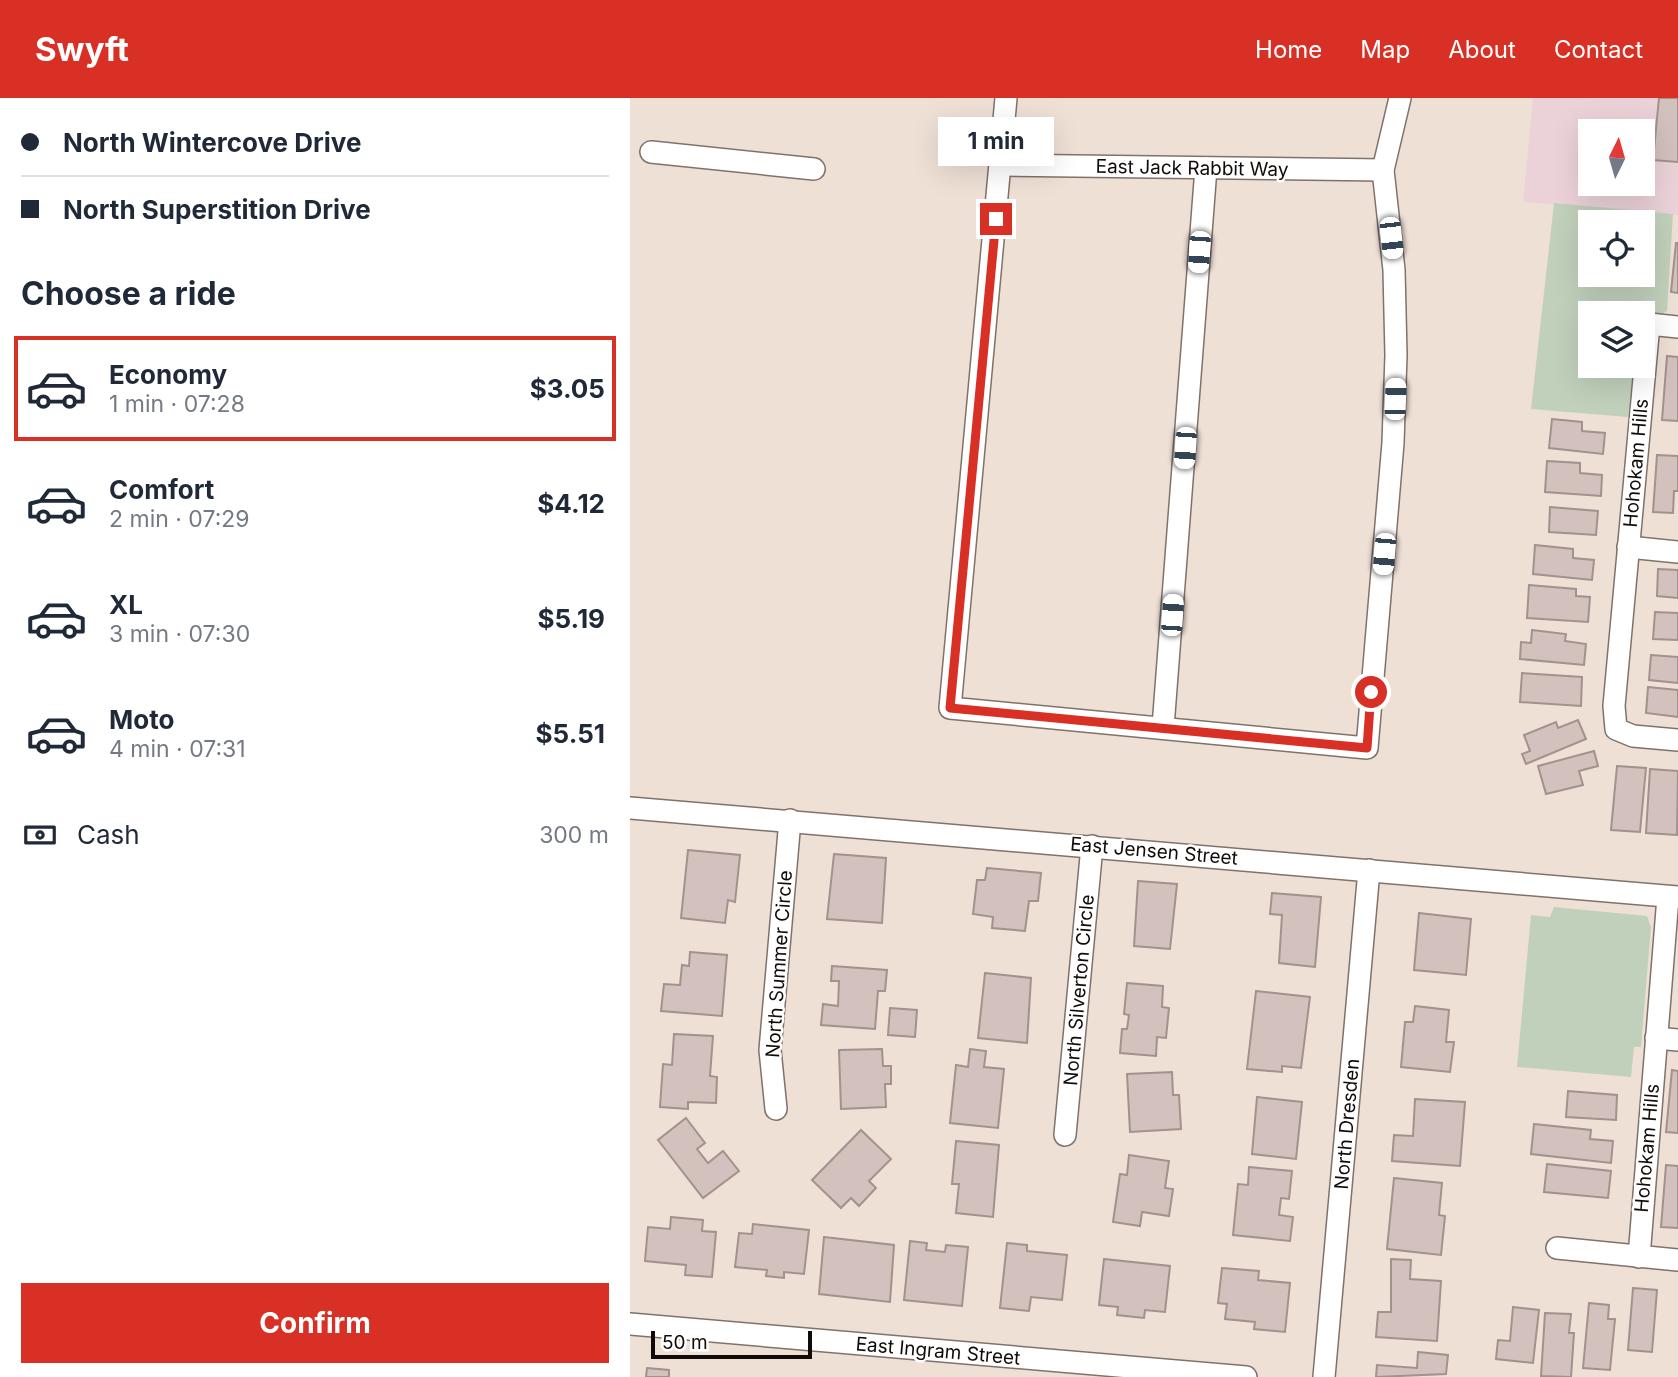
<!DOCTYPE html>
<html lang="en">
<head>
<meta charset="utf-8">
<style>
	body { margin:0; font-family:Inter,sans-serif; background:#f6f6f7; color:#1f2937; height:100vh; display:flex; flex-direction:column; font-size:26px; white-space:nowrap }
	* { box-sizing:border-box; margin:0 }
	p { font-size:23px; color:#747a83 }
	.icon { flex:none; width:38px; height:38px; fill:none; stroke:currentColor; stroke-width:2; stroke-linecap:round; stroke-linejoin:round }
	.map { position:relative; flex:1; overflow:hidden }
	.sheet { display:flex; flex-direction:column; background:#fff; width:630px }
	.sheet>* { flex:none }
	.guide { display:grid; align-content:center; height:154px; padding:0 21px; background:#fff }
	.needle { width:46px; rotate:5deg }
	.tools { position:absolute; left:948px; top:21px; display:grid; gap:14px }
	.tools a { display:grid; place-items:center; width:77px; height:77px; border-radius:0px; background:#fff; box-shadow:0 7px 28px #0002; font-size:35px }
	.scale { position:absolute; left:21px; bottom:18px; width:161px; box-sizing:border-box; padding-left:7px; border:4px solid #100b08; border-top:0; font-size:19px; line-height:24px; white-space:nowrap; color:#100b08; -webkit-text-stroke:5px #fff; paint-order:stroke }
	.end { position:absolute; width:32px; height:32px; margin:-16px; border:9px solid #d93025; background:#fff; box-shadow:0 0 0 4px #fff }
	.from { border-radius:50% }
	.bubble { position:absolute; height:49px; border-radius:0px; background:#fff; box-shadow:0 7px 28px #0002; font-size:23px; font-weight:700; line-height:49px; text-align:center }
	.car { position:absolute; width:21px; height:42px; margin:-21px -10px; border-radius:9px; box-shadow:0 0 5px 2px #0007; background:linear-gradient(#fff 24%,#345 0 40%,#fff 0 76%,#345 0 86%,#fff 0) }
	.guide b { display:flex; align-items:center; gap:24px; height:66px; font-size:26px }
	.guide b+b { border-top:2px solid #e0e1e3 }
	.guide i { width:18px; height:18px; background:#1f2937 }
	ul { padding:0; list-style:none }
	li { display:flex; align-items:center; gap:21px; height:105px; margin:0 14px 10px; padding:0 7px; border:4px solid transparent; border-radius:0px }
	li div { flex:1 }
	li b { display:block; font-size:26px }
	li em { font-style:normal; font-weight:700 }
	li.on { border-color:#d93025 }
	li>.icon { width:63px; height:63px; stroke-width:1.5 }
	h2 { padding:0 21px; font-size:32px; line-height:84px }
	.pay { display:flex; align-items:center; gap:18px; height:77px; padding:0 21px; font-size:26px }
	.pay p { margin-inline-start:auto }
	.cta { display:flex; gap:14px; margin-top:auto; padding:14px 21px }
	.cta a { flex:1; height:80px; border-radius:0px; background:#d93025; color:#fff; font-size:28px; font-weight:700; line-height:80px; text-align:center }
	header { display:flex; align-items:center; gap:42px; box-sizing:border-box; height:98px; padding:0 35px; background:#d93025; color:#fff }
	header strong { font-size:33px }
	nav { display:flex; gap:38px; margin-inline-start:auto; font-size:24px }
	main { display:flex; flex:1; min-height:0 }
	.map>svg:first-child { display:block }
	.commercial { fill:#ebd2d8; fill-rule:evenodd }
	.green { fill:#c1d0bb; fill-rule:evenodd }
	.building { fill:#d3c1be; stroke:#a2918d; stroke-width:2 }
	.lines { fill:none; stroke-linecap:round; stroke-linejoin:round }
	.minor-casing { stroke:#7f7269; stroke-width:24 }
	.minor { stroke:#fff; stroke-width:21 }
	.route { stroke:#d93025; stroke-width:9 }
	.labels { text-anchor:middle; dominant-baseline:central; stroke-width:5; stroke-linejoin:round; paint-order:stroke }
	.street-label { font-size:19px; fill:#100b08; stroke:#fff }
</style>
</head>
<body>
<header>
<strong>Swyft</strong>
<nav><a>Home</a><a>Map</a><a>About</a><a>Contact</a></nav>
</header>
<main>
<section class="sheet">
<div class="guide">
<b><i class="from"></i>North Wintercove Drive</b>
<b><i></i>North Superstition Drive</b>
</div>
<h2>Choose a ride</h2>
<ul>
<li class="on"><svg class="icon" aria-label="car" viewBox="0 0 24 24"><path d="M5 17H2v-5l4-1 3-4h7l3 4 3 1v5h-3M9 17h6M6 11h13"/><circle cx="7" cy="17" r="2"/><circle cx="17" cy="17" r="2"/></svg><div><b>Economy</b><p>1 min · 07:28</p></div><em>$3.05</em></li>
<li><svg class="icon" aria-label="car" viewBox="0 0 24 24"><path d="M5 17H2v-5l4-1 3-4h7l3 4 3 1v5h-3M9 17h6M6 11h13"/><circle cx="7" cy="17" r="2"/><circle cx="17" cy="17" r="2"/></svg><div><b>Comfort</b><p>2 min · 07:29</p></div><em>$4.12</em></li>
<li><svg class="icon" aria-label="car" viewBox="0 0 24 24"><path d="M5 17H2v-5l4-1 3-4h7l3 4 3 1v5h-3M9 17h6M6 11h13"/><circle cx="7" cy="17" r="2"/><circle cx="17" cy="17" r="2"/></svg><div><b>XL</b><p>3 min · 07:30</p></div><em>$5.19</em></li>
<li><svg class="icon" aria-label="car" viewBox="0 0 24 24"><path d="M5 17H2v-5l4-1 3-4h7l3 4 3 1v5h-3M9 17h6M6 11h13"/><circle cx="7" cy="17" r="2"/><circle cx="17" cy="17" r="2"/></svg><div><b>Moto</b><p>4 min · 07:31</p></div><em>$5.51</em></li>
</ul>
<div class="pay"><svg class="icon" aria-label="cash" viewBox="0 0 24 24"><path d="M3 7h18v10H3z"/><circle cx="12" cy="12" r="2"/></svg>Cash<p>300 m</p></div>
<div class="cta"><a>Confirm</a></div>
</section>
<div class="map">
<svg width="1048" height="1279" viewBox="0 0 1048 1279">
	<rect width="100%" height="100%" fill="#efe0d6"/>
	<path class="commercial" d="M903,0H1048V117L893,104ZM961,33H1013V86H961Z"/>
	<g class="green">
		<path d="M924,105L1043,116L1037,213L1021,221L1013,229V215H961V268H1004L998,319L901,311ZM961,124H1013V177H961Z"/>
		<polygon points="924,809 1017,818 1021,829 1011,949 1004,949 1001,979 887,969 901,817 920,819"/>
	</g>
	<g class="building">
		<polygon points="1029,0 1048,0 1048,64 1023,62"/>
		<polygon points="1046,145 1048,145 1048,195 1041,194"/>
		<polygon points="1037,258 1048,259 1048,323 1032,322"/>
		<polygon points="922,321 952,324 952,333 975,335 973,356 919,350"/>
		<polygon points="1027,357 1048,358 1048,393 1044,393 1043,415 1023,414"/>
		<polygon points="917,363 950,365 950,375 972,377 971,398 915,394"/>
		<polygon points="920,409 968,413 966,437 919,434"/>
		<polygon points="905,447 943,451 943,460 964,462 962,482 903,476"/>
		<polygon points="1028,471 1048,472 1048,500 1027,498"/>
		<polygon points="899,487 946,491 946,498 960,499 958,524 897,520"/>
		<polygon points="1025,514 1048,515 1048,542 1023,541"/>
		<polygon points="902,532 936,536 935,543 956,546 954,567 890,561 891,544 901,545"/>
		<polygon points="1021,557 1048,559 1048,585 1019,582"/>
		<polygon points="892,575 952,579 951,608 890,604"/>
		<polygon points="1018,589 1048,592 1048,619 1016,615"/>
		<polygon points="948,622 956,641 896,666 892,656 900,653 894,637 926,624 928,630"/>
		<polygon points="964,653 968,668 949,673 953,687 916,696 908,668"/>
		<polygon points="987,668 1016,670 1010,734 981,732"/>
		<polygon points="1020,671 1048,673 1047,737 1016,735"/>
		<polygon points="58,752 110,757 105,804 98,802 95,825 51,820"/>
		<polygon points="204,756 256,760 252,825 197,821"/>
		<polygon points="357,770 411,775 408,803 399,803 395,833 362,830 363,819 343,816 347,782 355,782"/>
		<polygon points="508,783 547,786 540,851 504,848"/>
		<polygon points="642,795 691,799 685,869 649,865 652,817 640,816"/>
		<polygon points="789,815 841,821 836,877 784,872"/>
		<polygon points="60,854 97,857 92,918 31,913 34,886 50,887 52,867 59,868"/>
		<polygon points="202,868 257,872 255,893 248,893 245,931 191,927 193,906 208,908 209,883 201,883"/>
		<polygon points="355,875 401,880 397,945 348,940"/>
		<polygon points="497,885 533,888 532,909 539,910 536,940 527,939 526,958 490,955 492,931 497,931 499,917 494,916"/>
		<polygon points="626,893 680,899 671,970 652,968 652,974 617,971"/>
		<polygon points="785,908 819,912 816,944 824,944 820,974 771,969 775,924 783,924"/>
		<polygon points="260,910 287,912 285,939 258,937"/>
		<polygon points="44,936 83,938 80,978 87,979 86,1005 58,1004 58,1011 30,1009 33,966 42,967"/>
		<polygon points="252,951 253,968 261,968 261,986 255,986 256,1009 211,1011 209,952"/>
		<polygon points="340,951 356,953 354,969 374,971 368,1030 320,1025 326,967 338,969"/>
		<polygon points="1042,972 1048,973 1048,1035 1036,1034"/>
		<polygon points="542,974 543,997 549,997 551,1031 500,1034 497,976"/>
		<polygon points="938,993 987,997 986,1022 936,1019"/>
		<polygon points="627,999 672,1004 666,1061 622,1056"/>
		<polygon points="785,1001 835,1004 830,1068 762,1063 764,1037 783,1038"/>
		<polygon points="56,1020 75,1045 67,1051 78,1065 93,1053 109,1073 73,1100 28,1042"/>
		<polygon points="904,1026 961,1032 960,1041 983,1043 981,1065 901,1056"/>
		<polygon points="231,1032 261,1061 239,1083 246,1090 229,1108 221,1100 211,1110 182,1082"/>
		<polygon points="326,1043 369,1047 363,1119 326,1115 329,1086 322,1086"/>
		<polygon points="499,1057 539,1063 535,1090 543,1091 539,1118 512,1114 510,1128 483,1124 490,1076 497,1077"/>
		<polygon points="917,1066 981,1073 978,1100 914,1094"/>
		<polygon points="1036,1067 1048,1068 1048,1130 1031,1129"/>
		<polygon points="619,1069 662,1073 659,1101 651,1100 649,1117 663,1119 660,1143 603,1137 608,1086 618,1087"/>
		<polygon points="764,1080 812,1085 809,1117 815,1118 811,1157 757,1151"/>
		<polygon points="41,1119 73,1122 72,1133 86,1134 82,1179 55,1177 56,1167 15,1163 18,1129 40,1131"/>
		<polygon points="123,1126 179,1132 174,1176 154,1174 154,1180 136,1178 137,1172 105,1169 109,1135 122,1136"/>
		<polygon points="194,1139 264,1147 260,1204 189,1196"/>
		<polygon points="280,1143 297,1145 296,1152 315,1154 316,1147 338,1149 332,1208 274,1202"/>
		<polygon points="377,1145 397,1147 397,1153 437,1157 432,1202 401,1199 399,1213 370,1210"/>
		<polygon points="474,1161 540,1168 535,1214 515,1212 514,1220 487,1217 488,1209 469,1207"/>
		<polygon points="761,1161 781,1162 780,1181 811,1183 807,1243 746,1239 748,1214 761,1214"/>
		<polygon points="592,1170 629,1173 628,1182 660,1185 655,1234 624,1231 625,1224 595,1221 597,1206 588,1205"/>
		<polygon points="1003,1190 1027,1192 1022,1254 998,1252"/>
		<polygon points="959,1205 979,1207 978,1221 985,1221 980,1272 953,1270"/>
		<polygon points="883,1209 909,1212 903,1265 866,1261 868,1242 880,1243"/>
		<polygon points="915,1215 941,1216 939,1235 944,1235 941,1279 911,1278"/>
		<polygon points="788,1254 818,1257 816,1276 746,1279 747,1267 787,1270"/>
		<polygon points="17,1270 39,1272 39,1279 16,1279"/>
	</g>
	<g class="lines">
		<defs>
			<g id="minor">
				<polyline points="376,0 320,610 737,650 763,345 766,257 764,172 753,72 770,0"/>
				<polyline points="21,54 184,71"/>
				<polyline points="371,67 753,72"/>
				<polyline points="1048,229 1019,226 984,608 986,631 1003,638 1048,642"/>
				<polyline points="998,449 1048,454"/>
				<polyline points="533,629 576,70"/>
				<polyline points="0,710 1048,799"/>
				<polyline points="1026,940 1048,942"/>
				<polyline points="146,1011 140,952 160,722"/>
				<polyline points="435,1037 462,748"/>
				<polyline points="927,1150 1048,1162"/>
				<polyline points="1009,1159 1038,799"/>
				<polyline points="0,1226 616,1279"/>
				<polyline points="694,1279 739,772"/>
			</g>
		</defs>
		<use href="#minor" class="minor-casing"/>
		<use href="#minor" class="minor"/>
	</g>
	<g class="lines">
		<polyline class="route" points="366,121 320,610 737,650 741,594"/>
	</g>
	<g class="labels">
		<g class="street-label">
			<text transform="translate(562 70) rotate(1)">East Jack Rabbit Way</text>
			<text transform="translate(1006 365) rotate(-85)">Hohokam Hills</text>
			<text transform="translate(524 753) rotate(5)">East Jensen Street</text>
			<text transform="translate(149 866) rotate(-86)">North Summer Circle</text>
			<text transform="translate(449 892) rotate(-85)">North Silverton Circle</text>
			<text transform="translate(717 1026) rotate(-85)">North Dresden</text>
			<text transform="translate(1017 1050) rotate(-85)">Hohokam Hills</text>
			<text transform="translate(308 1253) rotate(5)">East Ingram Street</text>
		</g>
	</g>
</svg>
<div class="tools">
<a><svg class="needle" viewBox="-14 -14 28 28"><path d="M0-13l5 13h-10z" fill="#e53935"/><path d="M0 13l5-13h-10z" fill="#747a83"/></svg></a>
<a><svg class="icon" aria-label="locate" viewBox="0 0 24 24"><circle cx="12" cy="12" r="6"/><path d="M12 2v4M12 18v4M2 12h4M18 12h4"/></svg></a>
<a><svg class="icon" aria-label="layers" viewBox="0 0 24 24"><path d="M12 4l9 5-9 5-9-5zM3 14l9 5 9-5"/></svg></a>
</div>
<div class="scale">50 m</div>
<i class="end from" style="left:741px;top:594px"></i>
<i class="end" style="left:366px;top:121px"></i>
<div class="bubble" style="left:308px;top:19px;width:116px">1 min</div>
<i class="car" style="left:761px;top:140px;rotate:174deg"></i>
<i class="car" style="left:569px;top:154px;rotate:184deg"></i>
<i class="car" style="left:765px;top:301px;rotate:2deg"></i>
<i class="car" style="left:555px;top:350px;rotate:184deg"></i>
<i class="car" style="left:754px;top:456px;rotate:185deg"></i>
<i class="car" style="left:542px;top:517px;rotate:4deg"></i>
</div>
</main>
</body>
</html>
